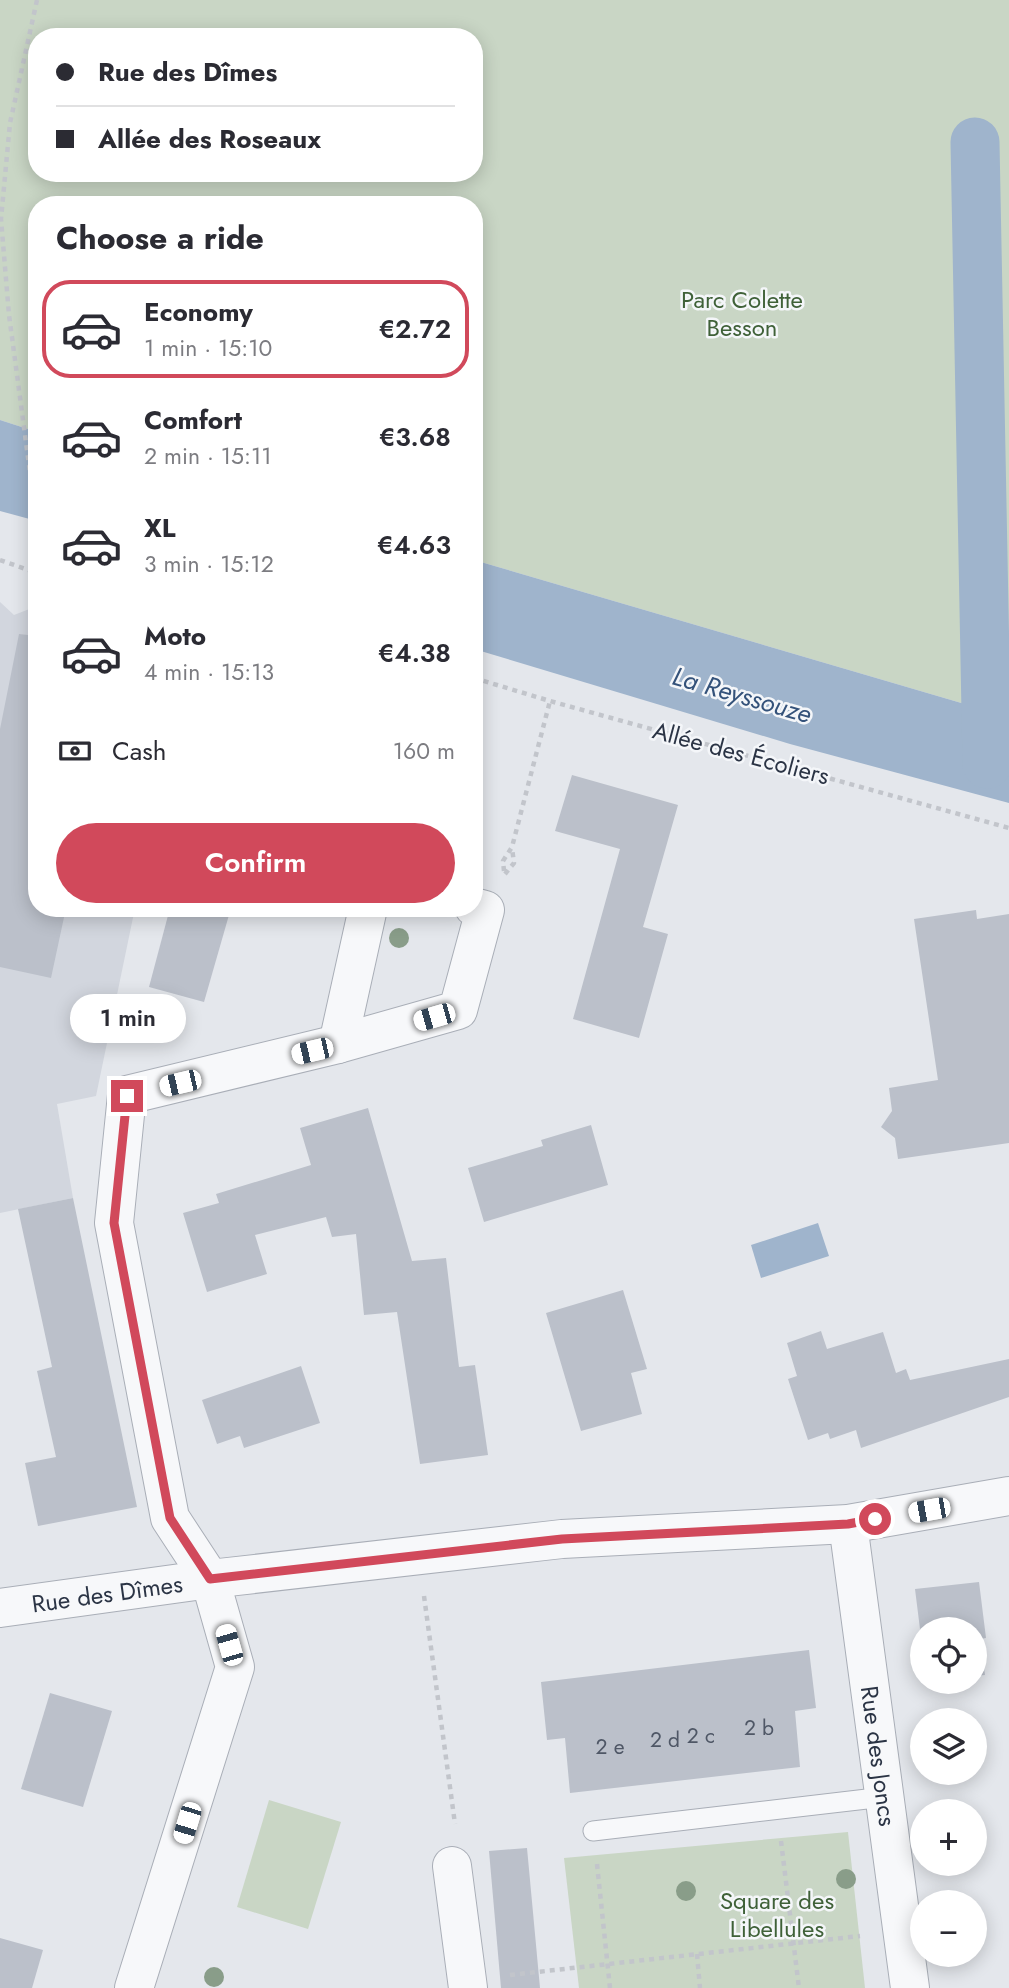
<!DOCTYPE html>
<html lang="en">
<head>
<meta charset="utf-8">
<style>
	body { margin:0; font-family:Jost,sans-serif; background:#f7f7f7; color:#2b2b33; height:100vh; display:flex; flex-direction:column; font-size:26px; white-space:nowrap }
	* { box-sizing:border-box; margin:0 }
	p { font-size:23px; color:#7c7c81 }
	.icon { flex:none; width:38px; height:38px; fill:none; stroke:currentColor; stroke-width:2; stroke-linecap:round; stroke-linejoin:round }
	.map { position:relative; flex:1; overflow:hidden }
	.side { position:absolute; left:28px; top:196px; width:455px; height:721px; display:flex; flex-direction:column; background:#fff; border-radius:28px; box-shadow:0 4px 18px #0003 }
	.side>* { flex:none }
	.guide { position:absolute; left:28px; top:28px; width:455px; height:154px; border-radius:28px; box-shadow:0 4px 18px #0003; display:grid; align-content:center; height:154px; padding:0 28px; background:#fff }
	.tools { position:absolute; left:910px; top:1617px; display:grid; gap:14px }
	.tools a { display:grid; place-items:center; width:77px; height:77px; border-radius:50%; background:#fff; box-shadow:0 4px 18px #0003; font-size:35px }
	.end { position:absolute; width:32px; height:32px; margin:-16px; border:9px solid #d1495b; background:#fff; box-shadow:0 0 0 4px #fff }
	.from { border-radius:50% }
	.bubble { position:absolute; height:49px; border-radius:24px; background:#fff; box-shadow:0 4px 18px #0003; font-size:23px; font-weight:600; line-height:49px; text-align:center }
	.car { position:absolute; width:21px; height:42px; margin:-21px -10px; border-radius:9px; box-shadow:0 0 5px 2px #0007; background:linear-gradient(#fff 24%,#345 0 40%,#fff 0 76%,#345 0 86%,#fff 0) }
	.guide b { display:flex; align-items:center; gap:24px; height:66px; font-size:26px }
	.guide b+b { border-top:2px solid #e1e1e2 }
	.guide i { width:18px; height:18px; background:#2b2b33 }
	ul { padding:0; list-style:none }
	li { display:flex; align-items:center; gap:21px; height:98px; margin:0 14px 10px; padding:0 14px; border:4px solid transparent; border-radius:28px }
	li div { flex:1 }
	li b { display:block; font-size:26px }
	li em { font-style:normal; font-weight:600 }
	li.active { border-color:#d1495b }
	li>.icon { width:63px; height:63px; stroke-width:1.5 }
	h2 { padding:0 28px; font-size:32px; line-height:84px }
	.pay { display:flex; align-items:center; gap:18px; height:77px; padding:0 28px; font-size:26px }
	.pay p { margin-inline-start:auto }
	.primary-button { display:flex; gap:14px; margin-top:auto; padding:14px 28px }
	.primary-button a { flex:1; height:80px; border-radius:42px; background:#d1495b; color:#fff; font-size:28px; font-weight:600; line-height:80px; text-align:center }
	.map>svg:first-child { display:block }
	.built { fill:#d2d6de }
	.green { fill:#c9d6c5; fill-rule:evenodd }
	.water { fill:#9fb4cc }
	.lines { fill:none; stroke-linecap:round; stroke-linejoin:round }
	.canal { stroke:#9fb4cc; stroke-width:49 }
	.building { fill:#bbc0ca }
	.service-casing { stroke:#a9aeb7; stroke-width:21 }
	.minor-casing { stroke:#a9aeb7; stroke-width:40 }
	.path { stroke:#c2c5cb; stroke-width:4.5; stroke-dasharray:5 5; stroke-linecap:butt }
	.service { stroke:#f7f8fa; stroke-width:19 }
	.minor { stroke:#f7f8fa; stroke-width:38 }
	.tree { fill:#899d89 }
	.route { stroke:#d1495b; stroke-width:9 }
	.labels { text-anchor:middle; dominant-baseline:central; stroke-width:5; stroke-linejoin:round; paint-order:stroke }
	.number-label { font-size:21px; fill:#4f5766 }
	.park-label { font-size:24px; fill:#3f6138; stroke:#f4f6f9 }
	.street-label { font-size:24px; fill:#2b3445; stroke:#f4f6f9 }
	.water-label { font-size:26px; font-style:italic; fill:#34527a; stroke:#f4f6f9 }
</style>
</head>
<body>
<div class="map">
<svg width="1009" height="1988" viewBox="0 0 1009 1988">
	<rect width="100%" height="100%" fill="#e4e7ec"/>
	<polygon class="built" points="0,602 14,615 37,606 37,908 135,908 96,1096 57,1104 73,1198 0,1213"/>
	<g class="green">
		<path d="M0,0H1009V717L474,560V205H37V432L0,420ZM37,37H474V173H37Z"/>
		<polygon points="269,1800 341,1822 308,1929 237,1907"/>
		<polygon points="848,1832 865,1988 579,1988 564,1858"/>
	</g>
	<g class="water">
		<polygon points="0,420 37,432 37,521 0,511"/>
		<polygon points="474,560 1009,717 1009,803 790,744 474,649"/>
		<polygon points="818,1223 829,1256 761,1278 751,1245"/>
	</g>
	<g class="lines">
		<polyline class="canal" points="975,142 987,764"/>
	</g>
	<g class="building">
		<polygon points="19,634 37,636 37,908 66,908 51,978 0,967 0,729"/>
		<polygon points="572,775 678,805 643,927 668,934 639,1038 573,1019 620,849 555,831"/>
		<polygon points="170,908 231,908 204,1002 149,987"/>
		<polygon points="976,910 977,919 1009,914 1009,1143 898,1159 895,1138 881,1127 892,1111 889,1088 938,1080 914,919"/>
		<polygon points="368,1108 412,1261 446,1258 459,1367 475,1365 488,1455 420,1464 397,1312 364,1315 356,1234 332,1237 326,1217 255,1235 267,1274 207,1292 183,1213 219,1203 216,1194 311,1165 300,1128"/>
		<polygon points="591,1125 608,1185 484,1222 468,1168 543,1146 541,1140"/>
		<polygon points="73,1198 137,1507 38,1526 25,1463 56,1457 37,1371 52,1367 18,1209"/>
		<polygon points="623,1290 647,1369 631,1373 642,1414 581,1431 546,1313"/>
		<polygon points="821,1331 827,1349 883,1332 896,1373 906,1369 910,1380 1009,1359 1009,1397 861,1448 856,1430 830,1439 828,1433 808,1440 788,1379 797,1376 787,1343"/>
		<polygon points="301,1366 320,1423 244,1448 240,1436 217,1444 202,1400"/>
		<polygon points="979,1582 986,1638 980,1639 985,1675 975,1676 975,1629 922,1629 922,1645 915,1589"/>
		<polygon points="809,1650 816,1708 795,1711 800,1767 570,1793 565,1738 547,1740 541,1682"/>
		<polygon points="50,1693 112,1711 83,1807 21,1789"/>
		<polygon points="527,1848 540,1988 501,1988 489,1851"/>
		<polygon points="0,1938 43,1950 32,1988 0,1988"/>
	</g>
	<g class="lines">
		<defs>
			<polyline id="service" points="593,1831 884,1797"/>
			<g id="minor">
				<polyline points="338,1044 368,908"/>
				<path id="s1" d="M848,1524L910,1988"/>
				<path id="s2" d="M0,1608L210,1579L562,1539L848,1524L1009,1496"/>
				<polyline points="452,1866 468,1988"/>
				<polyline points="134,1988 235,1667 210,1579 170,1518 114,1223 127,1095 338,1044 458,1010 485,910 474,907"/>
			</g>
		</defs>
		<use href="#service" class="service-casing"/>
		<use href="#minor" class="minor-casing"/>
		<g class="path">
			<polyline points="37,0 10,123 1,219 9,315 37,525"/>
			<polyline points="0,560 37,573"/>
			<polyline points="474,678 550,701 1009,828"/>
			<polyline points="504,871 503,861 512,847 550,701"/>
			<polyline points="505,874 514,863 512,848"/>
			<polyline points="424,1596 455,1824"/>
			<polyline points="781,1841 799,1988"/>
			<polyline points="597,1864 610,1988"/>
			<polyline points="697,1954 700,1988"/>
			<polyline points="510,1975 860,1936"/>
		</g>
		<use href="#service" class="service"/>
		<use href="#minor" class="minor"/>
	</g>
	<g class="tree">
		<circle cx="399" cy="938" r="10"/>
		<circle cx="846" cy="1879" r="10"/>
		<circle cx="686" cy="1891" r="10"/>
		<circle cx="214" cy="1977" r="10"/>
	</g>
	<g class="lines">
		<polyline class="route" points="127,1096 114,1223 170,1518 210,1579 562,1539 848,1524 875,1519"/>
	</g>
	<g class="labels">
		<g class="number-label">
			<text x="759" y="1728">2 b</text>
			<text x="701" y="1736">2 c</text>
			<text x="665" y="1740">2 d</text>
			<text x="610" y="1747">2 e</text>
		</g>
		<g class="park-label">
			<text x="742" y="299">Parc Colette<tspan x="742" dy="28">Besson</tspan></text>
			<text x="777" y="1900">Square des<tspan x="777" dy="28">Libellules</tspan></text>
		</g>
		<g class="street-label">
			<text transform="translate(741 753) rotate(15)">Allée des Écoliers</text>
			<text stroke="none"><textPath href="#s2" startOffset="108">Rue des Dîmes</textPath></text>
			<text stroke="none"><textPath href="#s1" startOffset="234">Rue des Joncs</textPath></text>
		</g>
		<g class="water-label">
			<text transform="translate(742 695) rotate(16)">La Reyssouze</text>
		</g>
	</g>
</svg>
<div class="tools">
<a><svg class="icon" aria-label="locate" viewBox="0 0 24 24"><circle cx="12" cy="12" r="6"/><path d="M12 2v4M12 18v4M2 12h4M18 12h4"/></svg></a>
<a><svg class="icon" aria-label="layers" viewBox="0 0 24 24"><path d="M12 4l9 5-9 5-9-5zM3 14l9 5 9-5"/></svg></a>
<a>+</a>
<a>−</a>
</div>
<i class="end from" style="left:875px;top:1519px"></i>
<i class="end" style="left:127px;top:1096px"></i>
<div class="bubble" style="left:70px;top:994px;width:116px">1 min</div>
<i class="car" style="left:434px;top:1017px;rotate:254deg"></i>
<i class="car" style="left:312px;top:1051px;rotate:257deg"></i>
<i class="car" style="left:180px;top:1083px;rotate:257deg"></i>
<i class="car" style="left:929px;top:1510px;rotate:260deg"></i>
<i class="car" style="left:229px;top:1645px;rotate:344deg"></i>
<i class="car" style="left:187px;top:1823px;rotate:197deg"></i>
<div class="guide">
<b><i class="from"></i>Rue des Dîmes</b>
<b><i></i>Allée des Roseaux</b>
</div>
<section class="side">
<h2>Choose a ride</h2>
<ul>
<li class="active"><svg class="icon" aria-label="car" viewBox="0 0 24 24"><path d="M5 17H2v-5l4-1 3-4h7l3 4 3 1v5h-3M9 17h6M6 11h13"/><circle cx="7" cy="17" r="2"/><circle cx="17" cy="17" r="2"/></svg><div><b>Economy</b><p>1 min · 15:10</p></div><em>€2.72</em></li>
<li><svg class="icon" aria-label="car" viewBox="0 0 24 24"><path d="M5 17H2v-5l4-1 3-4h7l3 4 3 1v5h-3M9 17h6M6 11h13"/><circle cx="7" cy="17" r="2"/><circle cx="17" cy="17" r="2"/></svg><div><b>Comfort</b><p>2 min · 15:11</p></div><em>€3.68</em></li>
<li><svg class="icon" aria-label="car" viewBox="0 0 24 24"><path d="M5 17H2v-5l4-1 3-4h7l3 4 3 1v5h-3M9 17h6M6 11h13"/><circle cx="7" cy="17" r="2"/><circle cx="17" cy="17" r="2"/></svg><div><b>XL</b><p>3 min · 15:12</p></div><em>€4.63</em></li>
<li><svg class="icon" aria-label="car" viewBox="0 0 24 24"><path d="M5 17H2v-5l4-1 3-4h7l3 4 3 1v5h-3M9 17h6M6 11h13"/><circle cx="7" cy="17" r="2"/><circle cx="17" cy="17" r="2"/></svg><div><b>Moto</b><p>4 min · 15:13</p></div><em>€4.38</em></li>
</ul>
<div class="pay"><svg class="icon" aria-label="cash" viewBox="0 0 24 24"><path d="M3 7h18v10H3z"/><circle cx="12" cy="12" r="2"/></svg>Cash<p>160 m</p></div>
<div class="primary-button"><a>Confirm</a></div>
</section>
</div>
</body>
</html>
